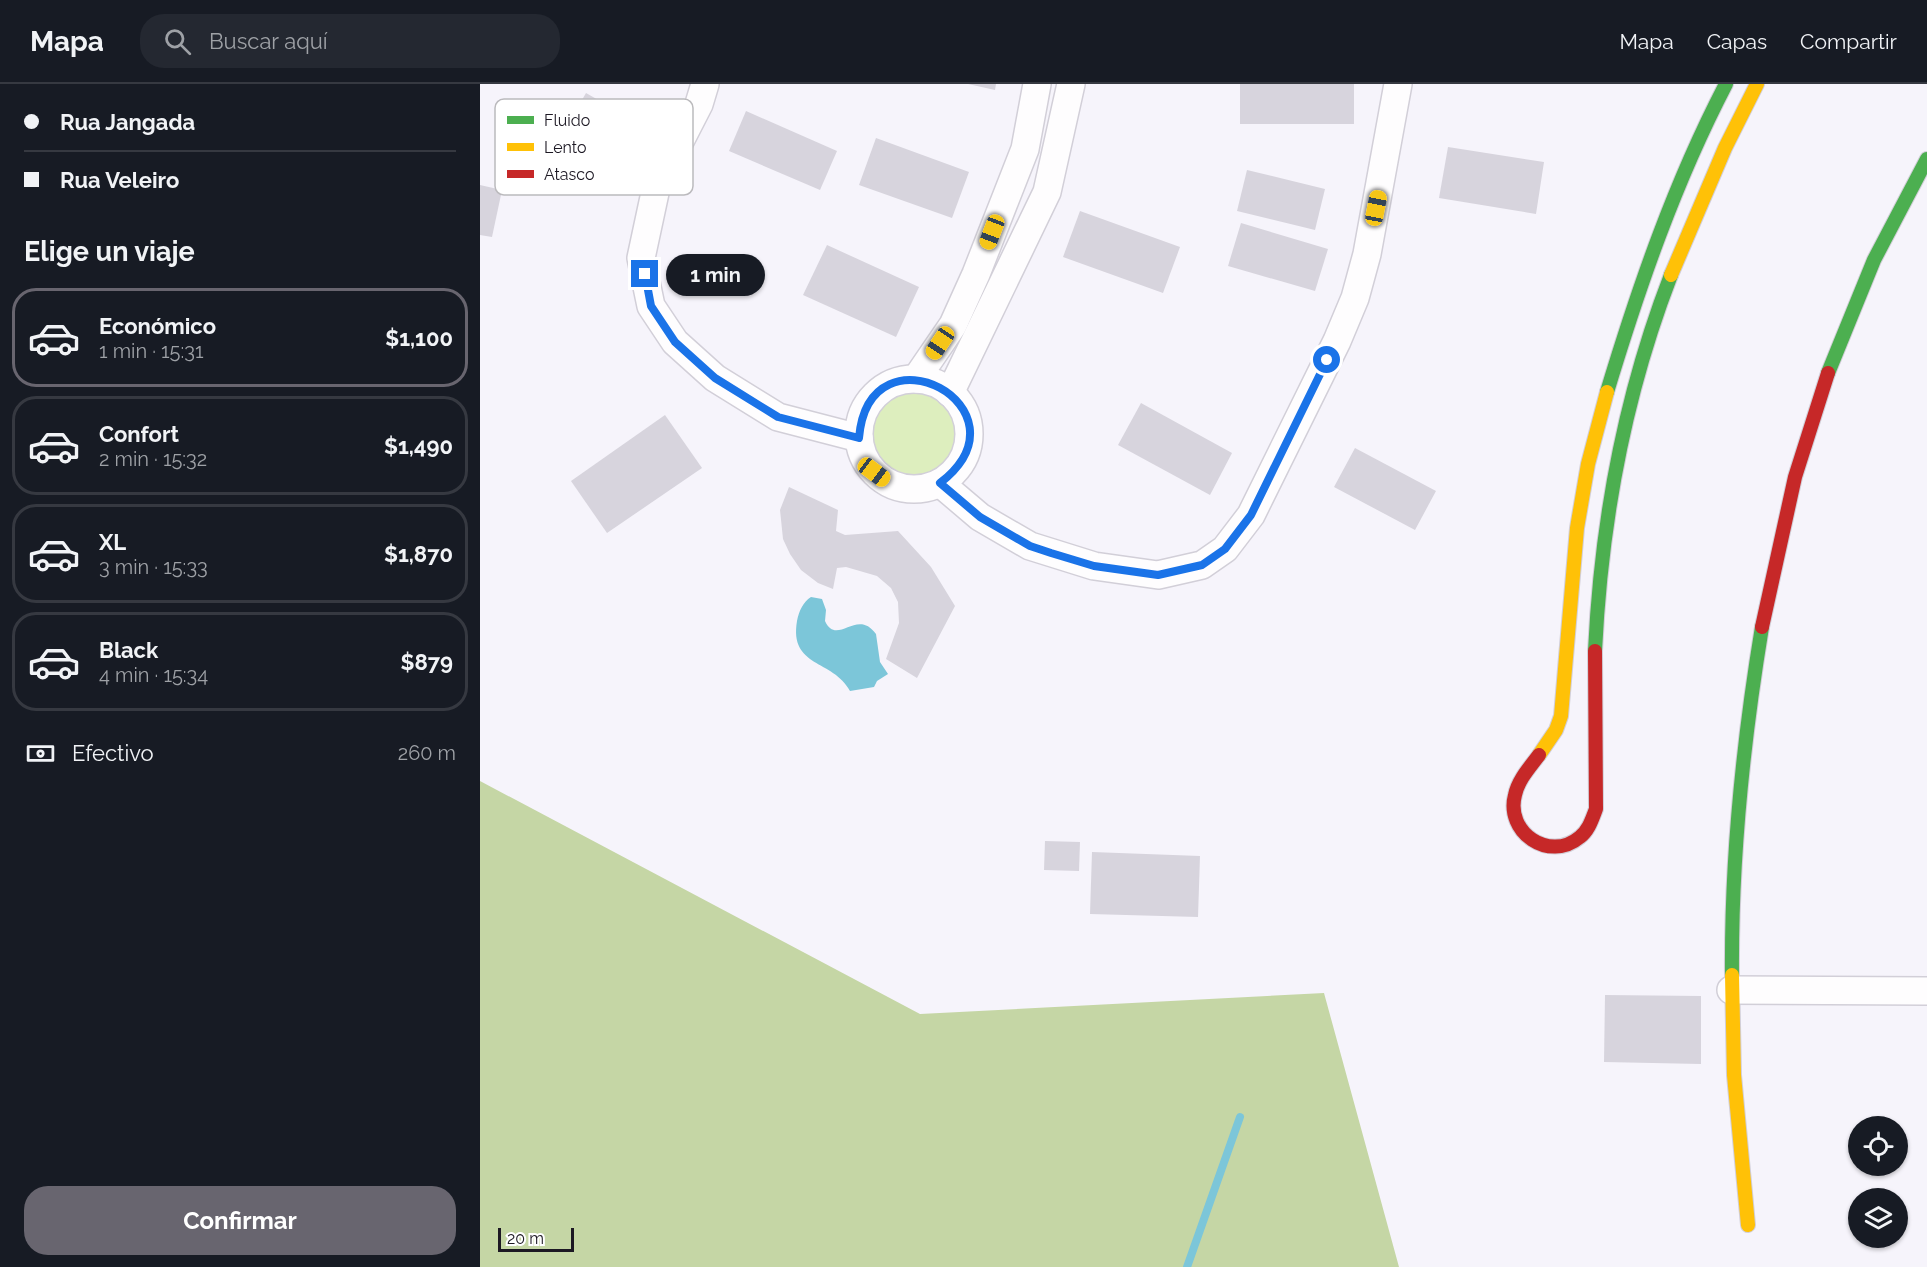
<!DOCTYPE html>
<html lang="es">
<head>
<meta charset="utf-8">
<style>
	body { margin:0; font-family:Raleway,sans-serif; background:#242831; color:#f1f3f6; height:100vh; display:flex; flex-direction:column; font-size:22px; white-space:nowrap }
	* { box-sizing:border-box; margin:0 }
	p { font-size:20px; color:#9ea1a6 }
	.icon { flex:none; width:33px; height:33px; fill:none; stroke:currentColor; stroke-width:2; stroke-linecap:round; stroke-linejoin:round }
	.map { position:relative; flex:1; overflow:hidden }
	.side { display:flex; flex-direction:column; background:#171b24; width:480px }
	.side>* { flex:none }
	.banner { display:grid; align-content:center; height:132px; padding:0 24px; background:#171b24 }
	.controls { position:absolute; left:1368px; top:1032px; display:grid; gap:12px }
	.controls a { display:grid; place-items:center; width:60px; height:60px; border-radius:50%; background:#171b24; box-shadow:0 2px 4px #0004; font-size:30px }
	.scale { position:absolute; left:18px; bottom:15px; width:76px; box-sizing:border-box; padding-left:6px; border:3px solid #1c1823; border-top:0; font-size:16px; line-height:21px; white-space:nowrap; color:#1c1823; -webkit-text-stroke:4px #fff; paint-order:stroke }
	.end { position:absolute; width:27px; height:27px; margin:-14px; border:8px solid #1a73e8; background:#fff; box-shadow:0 0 0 3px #fff }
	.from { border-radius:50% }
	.bubble { position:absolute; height:42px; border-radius:21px; background:#171b24; box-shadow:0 2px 4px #0004; font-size:20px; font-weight:700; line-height:42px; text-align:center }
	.car { position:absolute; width:18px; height:36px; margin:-18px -9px; border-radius:8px; box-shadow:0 0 4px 2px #0007; background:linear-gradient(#f5c518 24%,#345 0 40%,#f5c518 0 76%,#345 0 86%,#f5c518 0) }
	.banner b { display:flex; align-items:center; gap:21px; height:57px; font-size:22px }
	.banner b+b { border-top:2px solid #363941 }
	.banner i { width:15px; height:15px; background:#f1f3f6 }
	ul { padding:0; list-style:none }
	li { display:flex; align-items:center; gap:18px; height:99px; margin:0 12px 9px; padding:0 12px; border:3px solid #363941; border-radius:24px }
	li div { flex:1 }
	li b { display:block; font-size:22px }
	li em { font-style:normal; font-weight:700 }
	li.selected { border-color:#68656f }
	li>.icon { width:54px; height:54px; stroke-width:1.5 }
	h2 { padding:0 24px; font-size:27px; line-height:72px }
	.pay { display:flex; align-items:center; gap:15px; height:66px; padding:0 24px; font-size:22px }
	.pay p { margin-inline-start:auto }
	.button { display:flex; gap:12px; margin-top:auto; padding:12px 24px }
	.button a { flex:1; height:69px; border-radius:24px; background:#68656f; color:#fff; font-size:24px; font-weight:700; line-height:69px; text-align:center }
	header { display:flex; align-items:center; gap:36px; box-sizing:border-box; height:84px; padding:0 30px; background:#171b24; border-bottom:2px solid #363941 }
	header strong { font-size:28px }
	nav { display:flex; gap:33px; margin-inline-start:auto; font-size:21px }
	.search { width:420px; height:54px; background:#242831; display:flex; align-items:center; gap:15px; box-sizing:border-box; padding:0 21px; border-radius:24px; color:#9ea1a6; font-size:22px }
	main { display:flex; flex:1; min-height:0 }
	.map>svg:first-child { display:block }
	.green { fill:#ddeebe }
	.forest { fill:#c5d6a5 }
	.water { fill:#7cc6d9 }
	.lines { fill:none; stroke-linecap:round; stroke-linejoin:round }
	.stream { stroke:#7cc6d9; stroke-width:8 }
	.building { fill:#d7d4dd }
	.street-casing { stroke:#d2cfd8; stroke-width:30 }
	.fast-casing { stroke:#d2cfd8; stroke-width:16 }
	.slow-casing { stroke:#d2cfd8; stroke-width:16 }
	.jam-casing { stroke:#d2cfd8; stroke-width:16 }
	.street { stroke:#fefdfe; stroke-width:27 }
	.fast { stroke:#4caf50; stroke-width:14 }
	.slow { stroke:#ffc107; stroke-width:14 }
	.jam { stroke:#c62828; stroke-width:14 }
	.route { stroke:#1a73e8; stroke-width:8 }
	.key { fill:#fff; stroke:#bbbabd; stroke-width:1.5 }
	.key-label { font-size:16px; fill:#1c1823 }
</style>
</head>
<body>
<header>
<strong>Mapa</strong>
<div class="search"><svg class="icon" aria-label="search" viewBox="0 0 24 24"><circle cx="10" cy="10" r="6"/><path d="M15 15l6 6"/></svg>Buscar aquí</div>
<nav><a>Mapa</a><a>Capas</a><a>Compartir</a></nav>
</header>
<main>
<section class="side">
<div class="banner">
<b><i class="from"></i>Rua Jangada</b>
<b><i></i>Rua Veleiro</b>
</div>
<h2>Elige un viaje</h2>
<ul>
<li class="selected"><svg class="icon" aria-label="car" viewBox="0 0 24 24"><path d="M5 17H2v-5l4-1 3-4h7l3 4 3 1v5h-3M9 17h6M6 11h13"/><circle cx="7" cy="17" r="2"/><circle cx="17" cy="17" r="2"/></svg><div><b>Económico</b><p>1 min · 15:31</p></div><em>$1,100</em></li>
<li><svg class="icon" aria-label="car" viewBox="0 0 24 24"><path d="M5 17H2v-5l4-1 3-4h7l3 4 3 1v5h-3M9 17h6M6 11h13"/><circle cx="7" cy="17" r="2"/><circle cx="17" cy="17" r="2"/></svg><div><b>Confort</b><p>2 min · 15:32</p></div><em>$1,490</em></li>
<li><svg class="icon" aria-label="car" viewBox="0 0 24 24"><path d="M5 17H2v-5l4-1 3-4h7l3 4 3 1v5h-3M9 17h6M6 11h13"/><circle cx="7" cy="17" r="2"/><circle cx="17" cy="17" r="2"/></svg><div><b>XL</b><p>3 min · 15:33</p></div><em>$1,870</em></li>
<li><svg class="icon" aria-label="car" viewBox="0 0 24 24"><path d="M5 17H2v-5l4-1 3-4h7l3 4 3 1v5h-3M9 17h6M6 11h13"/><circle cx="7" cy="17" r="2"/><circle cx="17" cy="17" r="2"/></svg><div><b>Black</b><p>4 min · 15:34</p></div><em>$879</em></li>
</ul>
<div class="pay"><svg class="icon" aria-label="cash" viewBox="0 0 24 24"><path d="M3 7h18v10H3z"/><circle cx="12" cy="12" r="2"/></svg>Efectivo<p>260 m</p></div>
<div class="button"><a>Confirmar</a></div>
</section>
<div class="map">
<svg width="1447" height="1183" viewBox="0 0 1447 1183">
	<rect width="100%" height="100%" fill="#f6f4fb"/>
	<circle class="green" cx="435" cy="354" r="45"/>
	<polygon class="forest" points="0,697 440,930 844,909 919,1183 0,1183"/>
	<path class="water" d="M331,513L342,515L346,526L345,537C357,563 377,523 396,550L400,578L408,590L397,597L394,603L370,607C353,575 309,584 317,537C319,527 323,518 331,513Z"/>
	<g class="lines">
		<polyline class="stream" points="707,1183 760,1033"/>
	</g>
	<g class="building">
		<polygon points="488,0 516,0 515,6"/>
		<rect x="760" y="0" width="114" height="40"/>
		<polygon points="106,9 164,42 129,103 71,70"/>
		<polygon points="266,27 357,67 340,106 249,67"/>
		<polygon points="396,54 489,88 472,134 379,101"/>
		<polygon points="968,63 1064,78 1056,130 959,114"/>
		<polygon points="767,86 845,105 835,146 757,127"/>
		<polygon points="0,101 22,106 12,153 0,151"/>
		<polygon points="600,127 700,163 683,209 583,173"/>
		<polygon points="761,139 848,165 835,207 748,182"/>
		<polygon points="347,161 439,203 416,253 323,211"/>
		<polygon points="661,319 752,369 730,411 638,361"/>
		<polygon points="185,331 222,384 127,449 91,397"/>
		<polygon points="875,364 956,407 935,446 854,403"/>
		<polygon points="309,403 358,426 356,447 365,451 418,447 451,483 475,522 437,594 406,575 419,539 418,518 411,504 397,492 366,483 357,484 353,505 338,499 321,486 310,470 303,455 300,426"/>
		<polygon points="565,757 600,758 599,787 564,786"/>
		<polygon points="612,768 720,772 718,833 610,830"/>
		<polygon points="1125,911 1221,912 1221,980 1124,978"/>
	</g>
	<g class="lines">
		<defs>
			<g id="street">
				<polyline points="225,0 219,20 176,104 161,174 171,222 195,258 235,294 298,333 379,354"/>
				<polyline points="436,295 473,241 496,190 545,65 557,0"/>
				<circle cx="434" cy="350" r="55"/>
				<polyline points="470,309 567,108 591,0"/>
				<polyline points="460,399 500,433 550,462 614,482 678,491 722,481 745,465 771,431 857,257 875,214 887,170 918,0"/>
				<polyline points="1251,906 1447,907"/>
			</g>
			<g id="fast">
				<polyline points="1348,289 1394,176 1447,75"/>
				<path d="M1127,308C1159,202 1195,98 1246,0"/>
				<path d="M1115,567C1121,440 1145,310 1191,191"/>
				<path d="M1252,891C1251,774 1263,658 1282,543"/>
			</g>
			<g id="slow">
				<polyline points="1191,191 1245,64 1277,0"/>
				<polyline points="1059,671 1076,646 1081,632 1097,444 1108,380 1127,308"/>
				<polyline points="1252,891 1254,991 1268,1141"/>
			</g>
			<g id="jam">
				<polyline points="1282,543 1315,393 1348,289"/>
				<path d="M1059,671C1050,683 1038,696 1035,711C1025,748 1069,779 1100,753C1109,746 1112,735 1116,725L1115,567"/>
			</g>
		</defs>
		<use href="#street" class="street-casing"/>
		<use href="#fast" class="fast-casing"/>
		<use href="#slow" class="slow-casing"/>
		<use href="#jam" class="jam-casing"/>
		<use href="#street" class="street"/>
		<use href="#fast" class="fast"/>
		<use href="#slow" class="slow"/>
		<use href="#jam" class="jam"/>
	</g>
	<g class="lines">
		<path class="route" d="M165,190L171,222L195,258L235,294L298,333L379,354C389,235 557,324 460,399L500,433L550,462L571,469L614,482L678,491L722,481L745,465L771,431L847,276"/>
	</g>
	<rect x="15" y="15" width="198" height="96" rx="9" class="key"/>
	<rect x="27" y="32" width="27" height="8" fill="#4caf50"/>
	<rect x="27" y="59" width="27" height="8" fill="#ffc107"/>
	<rect x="27" y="86" width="27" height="8" fill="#c62828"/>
	<g class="key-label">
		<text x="64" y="42">Fluido</text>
		<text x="64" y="69">Lento</text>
		<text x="64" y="96">Atasco</text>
	</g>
</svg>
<div class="controls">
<a><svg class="icon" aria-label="locate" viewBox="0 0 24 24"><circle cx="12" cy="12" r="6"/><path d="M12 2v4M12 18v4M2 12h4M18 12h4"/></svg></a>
<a><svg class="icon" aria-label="layers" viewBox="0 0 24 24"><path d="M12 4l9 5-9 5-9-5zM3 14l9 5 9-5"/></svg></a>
</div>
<div class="scale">20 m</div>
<i class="end from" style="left:847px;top:276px"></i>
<i class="end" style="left:165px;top:190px"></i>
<div class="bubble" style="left:186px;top:170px;width:99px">1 min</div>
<i class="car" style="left:896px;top:124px;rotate:11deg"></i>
<i class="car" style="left:512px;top:148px;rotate:201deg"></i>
<i class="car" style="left:460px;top:259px;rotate:214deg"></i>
<i class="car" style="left:394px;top:388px;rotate:127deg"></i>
</div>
</main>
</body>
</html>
